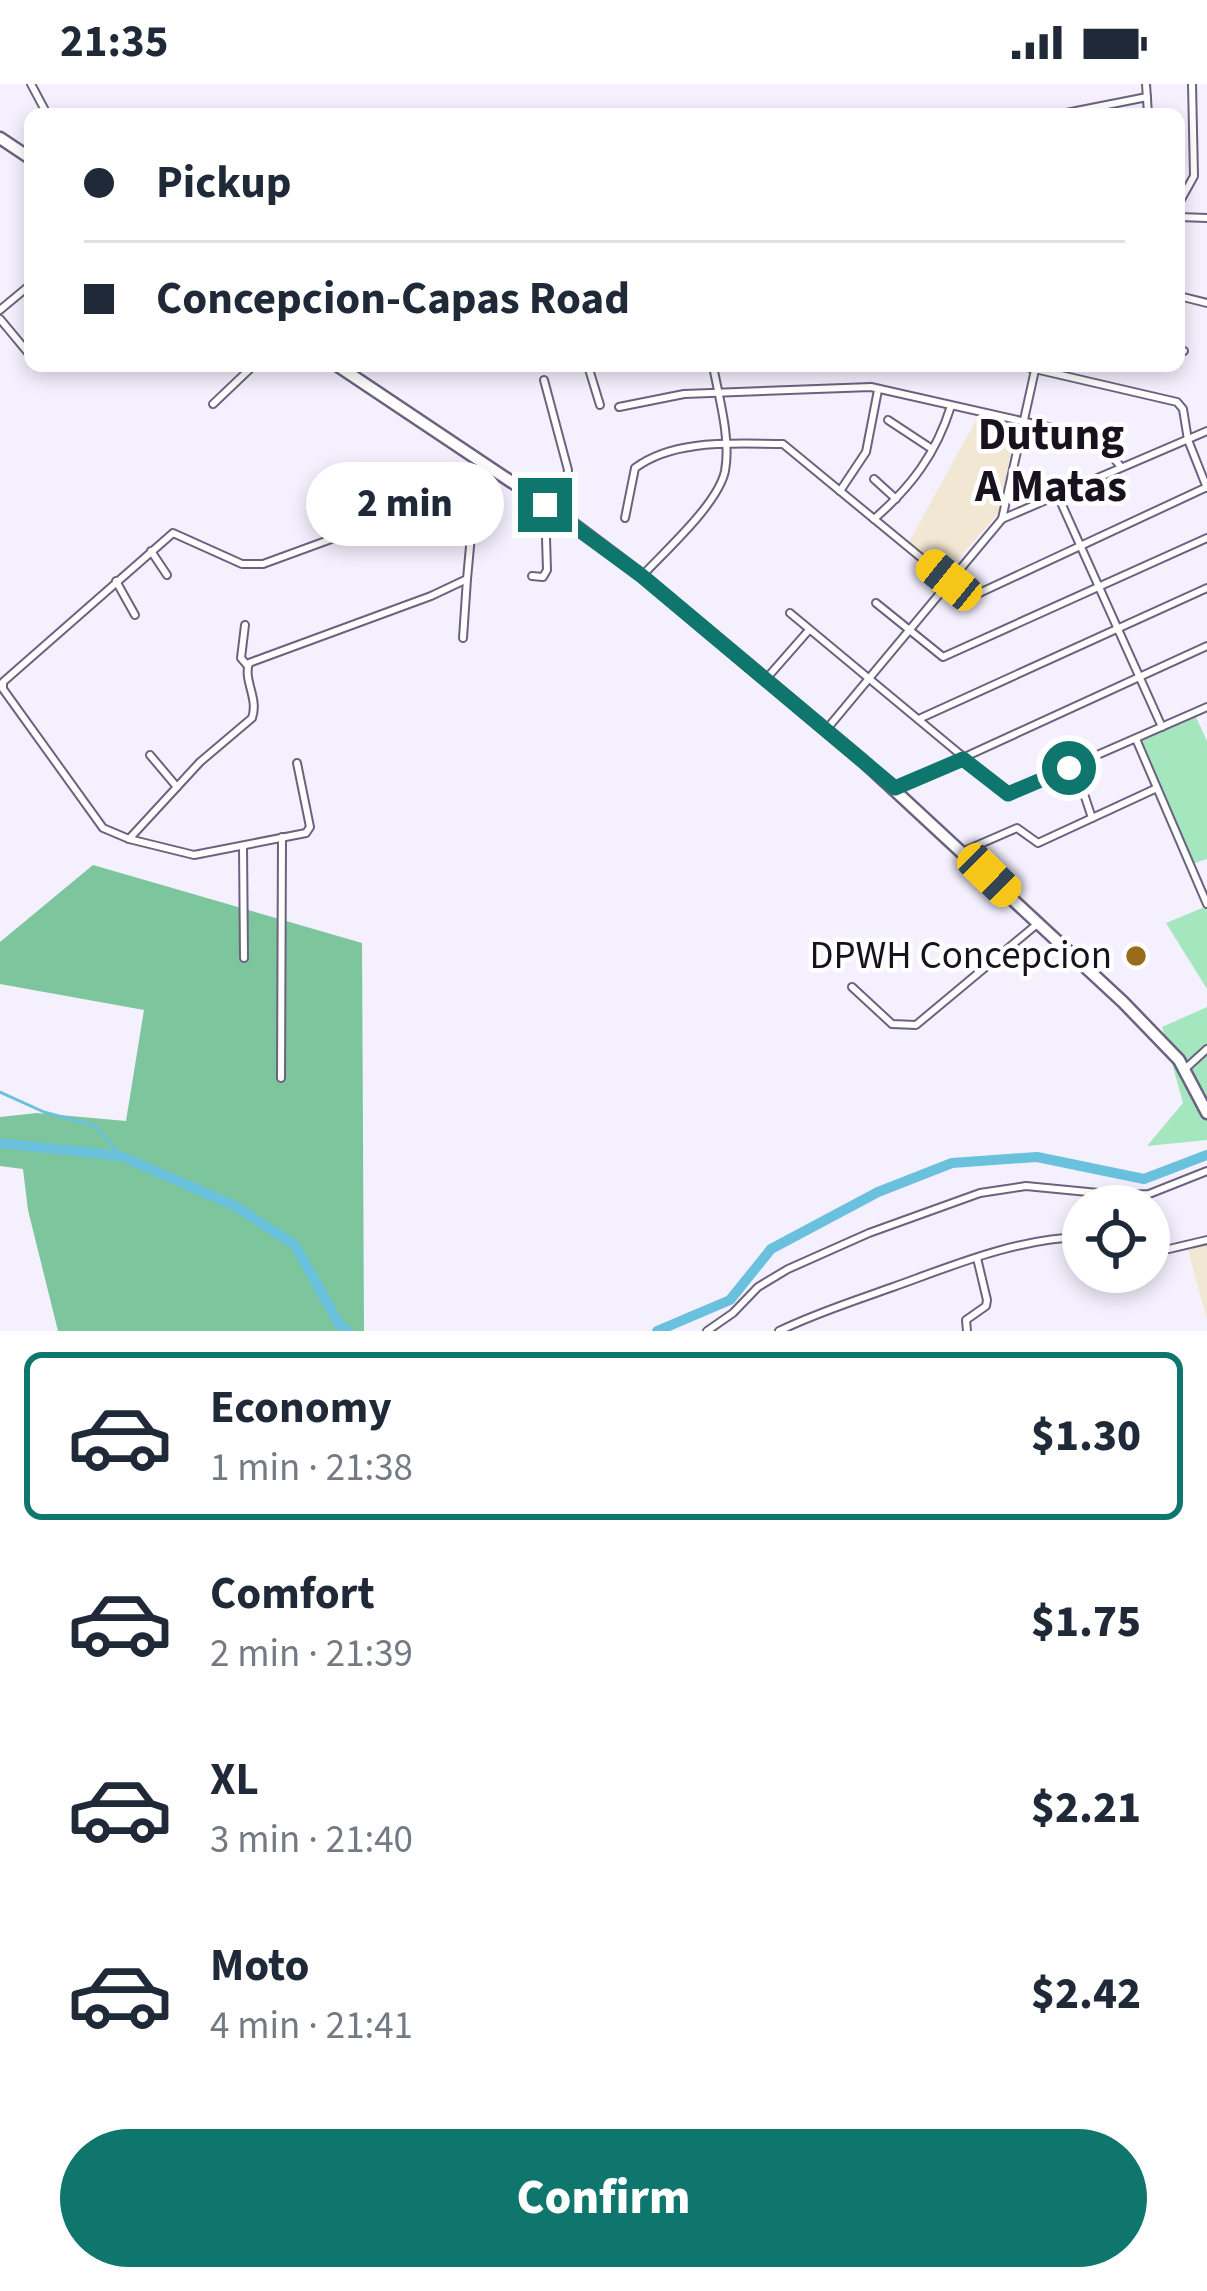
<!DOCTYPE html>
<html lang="en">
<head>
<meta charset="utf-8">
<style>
	body { margin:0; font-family:"Source Sans 3",sans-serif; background:#f6f6f7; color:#1f2937; height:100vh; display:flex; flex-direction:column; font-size:45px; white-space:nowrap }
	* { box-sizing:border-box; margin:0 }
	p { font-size:39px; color:#747a83 }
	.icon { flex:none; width:66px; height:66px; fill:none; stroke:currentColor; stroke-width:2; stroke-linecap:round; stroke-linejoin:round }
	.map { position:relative; height:1247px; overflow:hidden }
	.drawer { display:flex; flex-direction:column; background:#fff; flex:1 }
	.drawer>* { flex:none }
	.hud { position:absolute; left:24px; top:24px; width:1161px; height:264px; border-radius:18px; box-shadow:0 6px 18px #0003; display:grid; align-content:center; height:264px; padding:0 60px; background:#fff }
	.tools { position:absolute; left:1062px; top:1101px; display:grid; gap:24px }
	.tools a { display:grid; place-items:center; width:108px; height:108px; border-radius:50%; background:#fff; box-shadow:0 6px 18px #0003; font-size:60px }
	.end { position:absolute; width:54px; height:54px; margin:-27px; border:15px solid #0f766e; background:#fff; box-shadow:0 0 0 6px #fff }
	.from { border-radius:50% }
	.bubble { position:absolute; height:84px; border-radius:42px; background:#fff; box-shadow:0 6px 18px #0003; font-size:39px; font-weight:800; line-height:84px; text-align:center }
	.car { position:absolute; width:36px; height:72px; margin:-36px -18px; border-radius:15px; box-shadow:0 0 9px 3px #0007; background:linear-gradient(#f5c518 24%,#345 0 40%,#f5c518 0 76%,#345 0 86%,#f5c518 0) }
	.hud b { display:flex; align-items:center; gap:42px; height:114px; font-size:45px }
	.hud b+b { border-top:3px solid #e0e1e3 }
	.hud i { width:30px; height:30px; background:#1f2937 }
	ul { padding:21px 0 0; list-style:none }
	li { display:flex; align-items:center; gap:36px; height:168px; margin:0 24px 18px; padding:0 36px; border:6px solid transparent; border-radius:18px }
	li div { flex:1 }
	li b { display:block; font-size:45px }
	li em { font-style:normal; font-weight:800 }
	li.active { border-color:#0f766e }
	li>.icon { width:108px; height:108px; stroke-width:1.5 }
	.cta { display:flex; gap:24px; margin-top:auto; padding:24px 60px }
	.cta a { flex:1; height:138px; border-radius:72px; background:#0f766e; color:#fff; font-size:48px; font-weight:800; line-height:138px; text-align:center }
	.status { display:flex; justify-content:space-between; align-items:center; height:84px; padding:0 60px; background:#fff; direction:ltr }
	.status svg { height:33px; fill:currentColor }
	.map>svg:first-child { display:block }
	.education { fill:#f2e7d2 }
	.green { fill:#a4e7bf }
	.forest { fill:#7dc59c }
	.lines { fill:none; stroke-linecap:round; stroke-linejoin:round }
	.stream { stroke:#6ac1dd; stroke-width:3 }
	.river { stroke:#6ac1dd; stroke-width:10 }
	.minor-casing { stroke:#6c627f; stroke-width:10 }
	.primary-casing { stroke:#6c627f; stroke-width:15 }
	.minor { stroke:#fff; stroke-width:6 }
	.primary { stroke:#fff; stroke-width:10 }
	.route { stroke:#0f766e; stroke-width:15 }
	.poi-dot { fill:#976d1a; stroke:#fff; stroke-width:4.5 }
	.labels { text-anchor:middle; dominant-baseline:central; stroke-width:9; stroke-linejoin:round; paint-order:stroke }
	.poi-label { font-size:39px; fill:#17121e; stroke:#fff; text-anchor:end }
	.quarter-label { font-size:45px; font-weight:bold; fill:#17121e; stroke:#fff }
</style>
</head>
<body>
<div class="status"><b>21:35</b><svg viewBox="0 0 49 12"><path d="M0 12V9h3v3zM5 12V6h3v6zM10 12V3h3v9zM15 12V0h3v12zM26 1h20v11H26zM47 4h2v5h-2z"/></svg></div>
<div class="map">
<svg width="1207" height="1247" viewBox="0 0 1207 1247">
	<rect width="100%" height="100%" fill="#f4f0fe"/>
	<g class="education">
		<polygon points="978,333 1016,342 999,429 945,489 909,458"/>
		<polygon points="1207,1160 1207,1236 1188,1166"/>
	</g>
	<g class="green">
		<polygon points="1196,633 1207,657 1207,775 1192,780 1139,657"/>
		<polygon points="1207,822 1207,905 1166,839"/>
		<polygon points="1207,923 1207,1056 1147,1062 1183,1019 1162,943"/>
	</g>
	<polygon class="forest" points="93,781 362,859 364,1247 58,1247 28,1126 23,1085 0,1082 0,1033 37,1029 126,1037 144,926 0,900 0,858"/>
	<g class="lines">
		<polyline class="stream" points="0,1008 44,1028 95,1042 121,1072"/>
		<g class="river">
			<polyline points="0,1059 121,1072 235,1122 295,1161 339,1240 348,1247"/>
			<polyline points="657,1247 730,1216 771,1165 878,1108 952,1079 1037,1073 1144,1095 1207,1071"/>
		</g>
		<defs>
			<g id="minor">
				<polyline points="31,0 47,30"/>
				<polyline points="1146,0 1148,30"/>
				<polyline points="1061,30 1147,13"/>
				<polyline points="1179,119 1194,92 1192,0"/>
				<polyline points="1179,133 1207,134"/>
				<polyline points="1179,212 1207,219"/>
				<polyline points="0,226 30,201"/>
				<polyline points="0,235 30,271"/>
				<polyline points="1179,266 1184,267"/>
				<polyline points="588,282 600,321"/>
				<polyline points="1022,282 1177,318 1183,325 1188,356 1207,404"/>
				<polyline points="544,296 568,386 561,431"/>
				<polyline points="213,320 253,282"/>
				<polyline points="619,323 684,310 871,303 1088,352 1100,357 1121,383"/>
				<polyline points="888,336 932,365"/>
				<polyline points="874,395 896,415"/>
				<polyline points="840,407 866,368 878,306"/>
				<polyline points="1058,412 1162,643"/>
				<path d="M625,434L635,384C675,354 736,360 783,360L964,509L975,511L1207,403"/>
				<path d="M874,435C911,403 936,370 951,322"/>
				<polyline points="1002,435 1035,286"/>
				<polyline points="442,441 473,430"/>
				<polyline points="151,467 167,491"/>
				<polyline points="532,492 543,493 547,486 545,421"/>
				<path d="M642,492C665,467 718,420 725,387C731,355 719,314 713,282"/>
				<polyline points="116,497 135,531"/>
				<polyline points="876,519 943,573 1207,454"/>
				<polyline points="790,529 1008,710 1207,623"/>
				<polyline points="245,541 241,574 247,581"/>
				<polyline points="463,554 467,495"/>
				<polyline points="766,595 809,546"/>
				<polyline points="921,634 1207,504"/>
				<polyline points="826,646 1002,435 1207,347"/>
				<polyline points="1136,655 1207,820"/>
				<polyline points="150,671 177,703"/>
				<path d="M297,679L310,743L306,749L194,771L129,755L200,678L252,634C259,614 243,597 249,579L431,512L467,495L473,430L486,382"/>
				<polyline points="1081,701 1092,734"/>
				<polyline points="895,705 1207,562"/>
				<polyline points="129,755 103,744 3,605 3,598 173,449 242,480 263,480 479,401"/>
				<polyline points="243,762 244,874"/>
				<polyline points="964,767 1017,744 1038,759 1157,704"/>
				<polyline points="852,903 892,940 916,941 1036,841"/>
				<polyline points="1185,985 1207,965"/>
				<polyline points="281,994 282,753"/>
				<polyline points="1149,1164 1169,1165 1207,1156"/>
				<polyline points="707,1247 733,1229 758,1203 788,1185 869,1149 980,1109 1026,1102 1119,1111 1149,1110 1207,1087"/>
				<path d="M779,1247C816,1229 854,1217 893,1203C954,1181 1018,1154 1083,1153"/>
				<polyline points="967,1247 966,1236 986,1222 987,1216 977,1174"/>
			</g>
			<g id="primary">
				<polyline points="0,54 30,74"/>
				<polyline points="338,282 561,431 642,492 863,677 1123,918 1179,976 1207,1029"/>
			</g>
		</defs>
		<use href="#minor" class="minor-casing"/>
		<use href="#primary" class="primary-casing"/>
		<use href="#minor" class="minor"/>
		<use href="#primary" class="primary"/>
	</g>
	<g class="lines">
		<polyline class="route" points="545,421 642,492 895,704 963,675 1008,710 1069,684"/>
	</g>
	<circle class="poi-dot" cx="1136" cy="872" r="12"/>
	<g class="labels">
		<g class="poi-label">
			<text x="1112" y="872">DPWH Concepcion</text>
		</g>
		<g class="quarter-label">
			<text x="1051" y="351">Dutung<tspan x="1051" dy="52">A Matas</tspan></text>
		</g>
	</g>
</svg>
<div class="tools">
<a><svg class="icon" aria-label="locate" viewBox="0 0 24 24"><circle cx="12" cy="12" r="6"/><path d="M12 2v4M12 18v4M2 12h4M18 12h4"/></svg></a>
</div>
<i class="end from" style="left:1069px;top:684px"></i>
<i class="end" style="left:545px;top:421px"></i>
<div class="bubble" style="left:306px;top:378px;width:198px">2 min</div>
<i class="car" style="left:949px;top:496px;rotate:309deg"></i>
<i class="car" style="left:989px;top:791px;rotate:134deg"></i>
<div class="hud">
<b><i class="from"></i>Pickup</b>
<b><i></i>Concepcion-Capas Road</b>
</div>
</div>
<section class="drawer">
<ul>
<li class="active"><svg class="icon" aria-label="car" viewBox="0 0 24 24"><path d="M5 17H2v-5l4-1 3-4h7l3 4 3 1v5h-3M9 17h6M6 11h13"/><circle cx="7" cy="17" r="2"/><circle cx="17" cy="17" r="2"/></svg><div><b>Economy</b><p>1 min · 21:38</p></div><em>$1.30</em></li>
<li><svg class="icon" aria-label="car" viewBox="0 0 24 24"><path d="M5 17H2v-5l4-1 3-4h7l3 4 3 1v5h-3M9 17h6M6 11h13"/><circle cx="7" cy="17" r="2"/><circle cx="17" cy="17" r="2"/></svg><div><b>Comfort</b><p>2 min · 21:39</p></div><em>$1.75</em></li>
<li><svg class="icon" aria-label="car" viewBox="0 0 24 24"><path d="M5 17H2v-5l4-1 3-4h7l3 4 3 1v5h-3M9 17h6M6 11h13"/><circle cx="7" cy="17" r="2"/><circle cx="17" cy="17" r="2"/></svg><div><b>XL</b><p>3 min · 21:40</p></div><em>$2.21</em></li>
<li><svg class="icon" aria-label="car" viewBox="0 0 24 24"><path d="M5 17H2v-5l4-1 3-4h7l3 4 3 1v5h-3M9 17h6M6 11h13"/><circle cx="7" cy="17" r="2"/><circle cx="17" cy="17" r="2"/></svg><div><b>Moto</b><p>4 min · 21:41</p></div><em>$2.42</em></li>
</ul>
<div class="cta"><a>Confirm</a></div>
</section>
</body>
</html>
